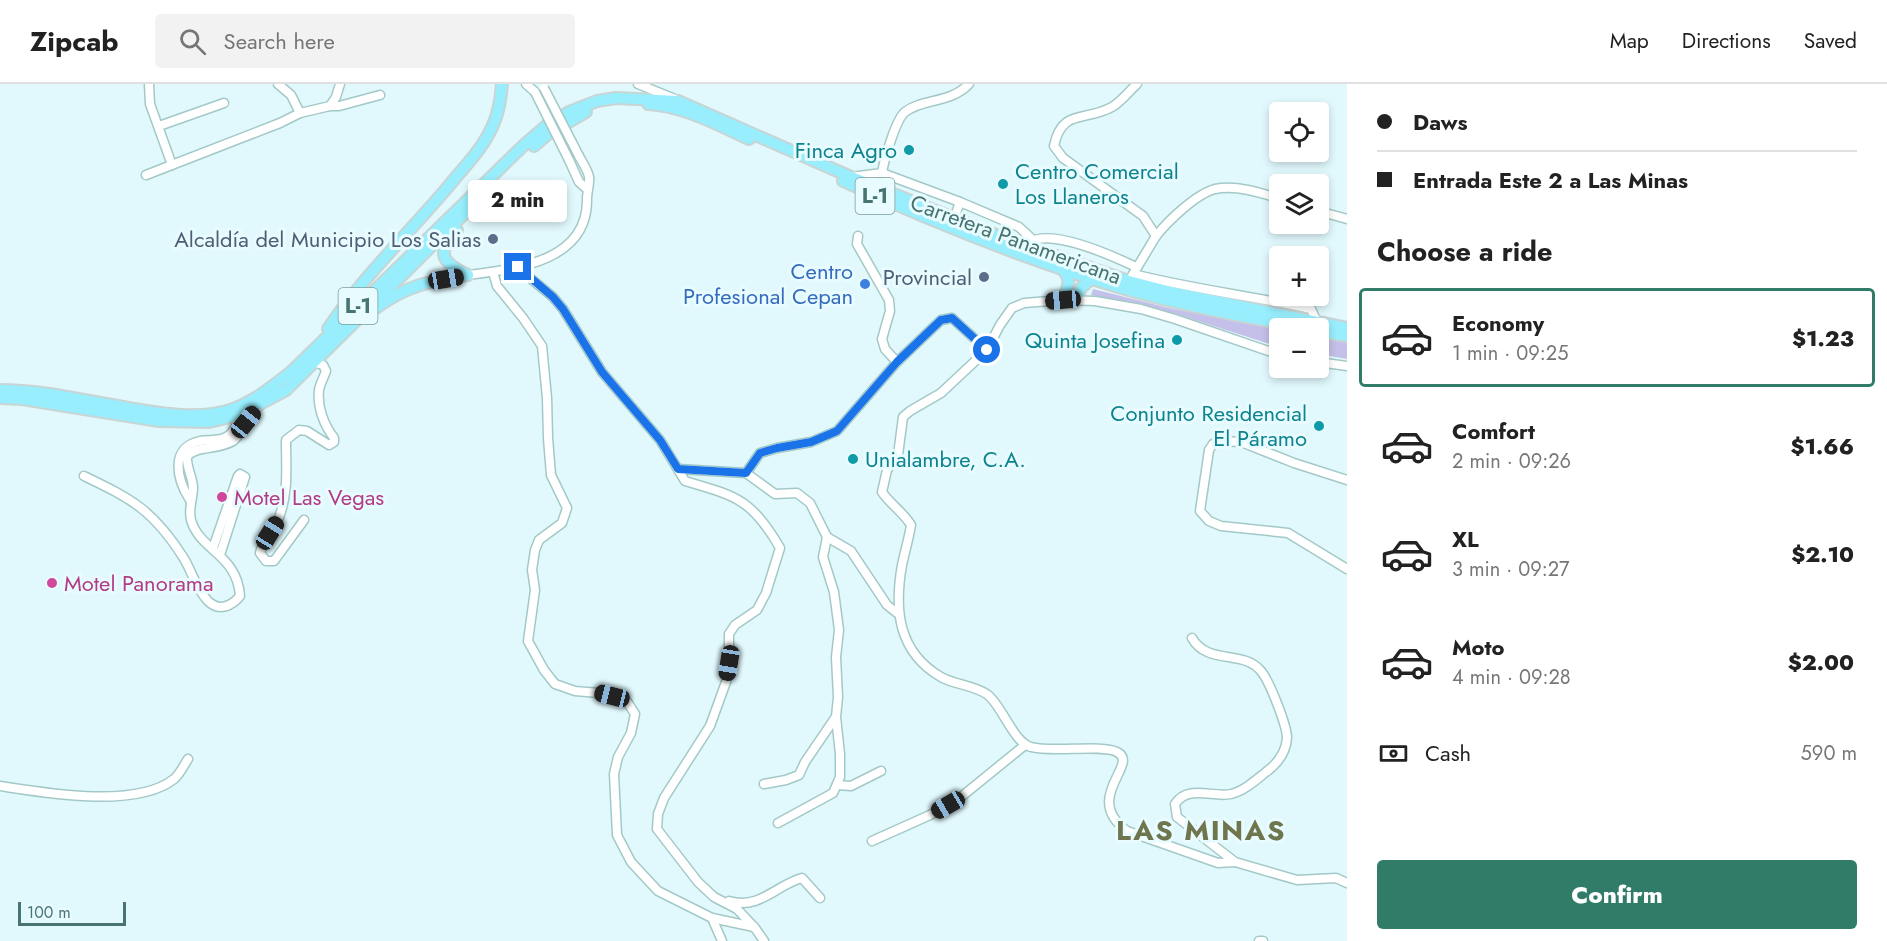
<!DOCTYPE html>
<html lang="en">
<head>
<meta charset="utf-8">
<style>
	body { margin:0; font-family:Jost,sans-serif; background:#f2f2f2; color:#222; height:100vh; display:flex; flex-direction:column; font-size:22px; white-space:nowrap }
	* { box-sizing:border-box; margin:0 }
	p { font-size:20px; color:#767676 }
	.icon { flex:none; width:33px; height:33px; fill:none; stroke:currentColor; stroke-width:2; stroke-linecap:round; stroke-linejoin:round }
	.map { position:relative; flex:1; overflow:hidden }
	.panel { display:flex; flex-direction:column; background:#fff; width:540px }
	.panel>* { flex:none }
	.top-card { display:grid; align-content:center; height:132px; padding:0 30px; background:#fff }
	.buttons { position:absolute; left:1269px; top:18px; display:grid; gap:12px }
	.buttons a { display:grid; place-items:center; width:60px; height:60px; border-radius:6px; background:#fff; box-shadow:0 3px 9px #0003; font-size:30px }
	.scale { position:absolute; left:18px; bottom:15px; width:108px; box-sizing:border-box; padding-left:6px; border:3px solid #48746f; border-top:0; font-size:16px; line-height:21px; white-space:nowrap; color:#48746f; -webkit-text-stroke:4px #e8fcff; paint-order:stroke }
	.end { position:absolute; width:27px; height:27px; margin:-14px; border:8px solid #1a73e8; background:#fff; box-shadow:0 0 0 3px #fff }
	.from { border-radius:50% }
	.bubble { position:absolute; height:42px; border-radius:6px; background:#fff; box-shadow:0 3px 9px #0003; font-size:20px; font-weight:800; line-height:42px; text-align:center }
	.car { position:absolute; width:18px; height:36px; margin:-18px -9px; border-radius:8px; box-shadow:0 0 4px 2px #0007; background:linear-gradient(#222 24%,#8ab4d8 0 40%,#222 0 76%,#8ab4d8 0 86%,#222 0) }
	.top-card b { display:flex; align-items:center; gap:21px; height:57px; font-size:22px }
	.top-card b+b { border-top:2px solid #e0e0e0 }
	.top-card i { width:15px; height:15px; background:#222 }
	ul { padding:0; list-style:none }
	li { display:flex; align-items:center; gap:18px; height:99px; margin:0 12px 9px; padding:0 18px; border:3px solid transparent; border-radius:6px }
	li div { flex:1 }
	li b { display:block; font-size:22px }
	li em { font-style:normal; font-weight:800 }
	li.selected { border-color:#317c68 }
	li>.icon { width:54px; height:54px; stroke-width:1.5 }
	h2 { padding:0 30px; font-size:27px; line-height:72px }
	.pay { display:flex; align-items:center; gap:15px; height:66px; padding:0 30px; font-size:22px }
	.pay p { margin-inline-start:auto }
	.primary-button { display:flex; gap:12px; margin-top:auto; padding:12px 30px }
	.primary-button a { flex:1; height:69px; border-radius:6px; background:#317c68; color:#fff; font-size:24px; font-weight:800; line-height:69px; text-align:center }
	header { display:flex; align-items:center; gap:36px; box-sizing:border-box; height:84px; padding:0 30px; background:#fff; border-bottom:2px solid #e0e0e0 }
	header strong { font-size:28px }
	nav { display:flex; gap:33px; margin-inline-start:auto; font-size:21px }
	.search { width:420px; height:54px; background:#f2f2f2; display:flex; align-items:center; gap:15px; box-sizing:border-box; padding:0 21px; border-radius:6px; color:#767676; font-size:22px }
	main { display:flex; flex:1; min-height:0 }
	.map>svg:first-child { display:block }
	.green { fill:#c4c0ea }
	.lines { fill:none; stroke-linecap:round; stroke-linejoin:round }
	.minor-casing { stroke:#a3c9c7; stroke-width:11 }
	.major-casing { stroke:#c8d5d4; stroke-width:14 }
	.minor { stroke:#fff; stroke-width:8 }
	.major { stroke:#98eefd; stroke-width:10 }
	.minor-bridge-casing { stroke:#a3c9c7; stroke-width:11; stroke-linecap:butt }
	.minor-bridge { stroke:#fff; stroke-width:8 }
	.route { stroke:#1a73e8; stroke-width:8 }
	.culture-dot { fill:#0f9aa8; stroke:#e8fcff; stroke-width:2 }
	.service-dot { fill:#5c6f8a; stroke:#e8fcff; stroke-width:2 }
	.shop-dot { fill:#3f7fe0; stroke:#e8fcff; stroke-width:2 }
	.hotel-dot { fill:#d1479c; stroke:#e8fcff; stroke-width:2 }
	.labels { text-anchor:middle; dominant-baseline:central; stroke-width:6; stroke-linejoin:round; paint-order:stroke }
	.shield { fill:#e8fcff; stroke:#789d9a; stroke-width:1.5 }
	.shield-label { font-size:21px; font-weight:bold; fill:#48746f }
	.culture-label { font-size:22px; fill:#0d838f; stroke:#e8fcff; text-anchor:end }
	.service-label { font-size:22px; fill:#4e5e75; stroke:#e8fcff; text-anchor:end }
	.street-label { font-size:22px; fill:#48746f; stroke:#e8fcff }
	.shop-label { font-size:22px; fill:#366cbe; stroke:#e8fcff; text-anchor:end }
	.hotel-label { font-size:22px; fill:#b23c85; stroke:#e8fcff; text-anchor:start }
	.district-label { font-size:28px; font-weight:bold; letter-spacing:1.5px; fill:#6f764e; stroke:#e8fcff }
</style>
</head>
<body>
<header>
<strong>Zipcab</strong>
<div class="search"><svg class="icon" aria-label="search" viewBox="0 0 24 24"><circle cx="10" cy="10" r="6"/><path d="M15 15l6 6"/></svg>Search here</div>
<nav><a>Map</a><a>Directions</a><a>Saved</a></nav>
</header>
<main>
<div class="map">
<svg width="1347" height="857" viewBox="0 0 1347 857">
	<rect width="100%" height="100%" fill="#e1f9fd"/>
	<g class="green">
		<polygon points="1093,205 1173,225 1287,244 1280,244 1279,263 1176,230 1091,211"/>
		<polygon points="1318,250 1347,256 1347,275 1319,270"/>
	</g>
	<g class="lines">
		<defs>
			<g id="minor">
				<polyline points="149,0 150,20 172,81"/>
				<polyline points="278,0 291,11 300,29"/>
				<polyline points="526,0 535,8"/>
				<polyline points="638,0 675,15"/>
				<polyline points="330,22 339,22 380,11"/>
				<polyline points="159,42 224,19"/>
				<polyline points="569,76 579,98 587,105"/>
				<polyline points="882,89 960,118 1019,143 1033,156"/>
				<polyline points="146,91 280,39 300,29 330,22 336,13 340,0"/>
				<path d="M851,93L882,89C884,76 896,35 905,28C923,14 950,20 969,0"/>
				<polyline points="1318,127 1347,135"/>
				<polyline points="954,135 960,118"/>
				<polyline points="858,152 857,160 889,216 890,227 882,255 885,265 897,278"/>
				<path d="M1156,152C1168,137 1196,110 1215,105C1236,101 1259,108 1280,115"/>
				<path d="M1029,159C1050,143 1115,173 1136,183"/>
				<path d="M518,184L553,213L563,225L602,288L660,356L685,397C736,412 752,415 780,464L766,509L757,526L735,541L729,550V579L726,598L710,642L664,714L658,730L657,745L698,798L714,813L737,825L755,844L764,857"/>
				<polyline points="493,188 497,202 523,234 542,262 547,314 548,354 551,391 567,424 562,439 539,456 535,466 532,486 535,506 528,557 544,586 555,600 575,607 599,609 626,616 635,630 631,649 618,673 614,690 617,751 631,778 658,807 712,834 754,843"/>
				<path d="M1133,190C1192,205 1252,212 1311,225L1317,238"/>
				<path d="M468,191C515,185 588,178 587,115C587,108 590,99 589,93C588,86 582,78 579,72"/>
				<path d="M1129,197L1156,152L1143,132L1063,74L1054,62C1062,24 1085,38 1112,23C1122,17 1129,7 1137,0"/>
				<polyline points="1318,278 1347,282"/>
				<polyline points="678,385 746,389 760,369 777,364 811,358 837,347 897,278 941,236 952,234 987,266"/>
				<polyline points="746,389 775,410 797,409 810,419 827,453 823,473 834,508 839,546 836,573 838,613 836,633 840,670 840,693 833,709 778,739"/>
				<path d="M84,392C132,415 153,426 183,473C192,487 196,505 208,517C219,528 232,522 240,512C237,470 200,467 191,436C188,425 193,414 193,404C193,393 186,384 187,372C199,361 219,366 233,357C241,351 252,331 259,322"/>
				<polyline points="1347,396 1294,379 1241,358 1219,357 1213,360 1209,366 1200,427 1209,437 1221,442 1288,449 1347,485"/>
				<path d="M190,416C177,396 169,364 200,357C209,355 220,358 228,352C234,348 238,339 239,331"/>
				<path d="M304,436L274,477H266L260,469C263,456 273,448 278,436C289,409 286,384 286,356L299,346L307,347L329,361L334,358V354C324,341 317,323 319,306C320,300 324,293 326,287L323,281L316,279"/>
				<polyline points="827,453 851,467 887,521 897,529"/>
				<polyline points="213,464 238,392 240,390 245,393 220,471"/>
				<path d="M1192,554C1207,581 1243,566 1260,586C1269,595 1287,642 1287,654C1286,668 1277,680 1266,688C1256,696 1244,707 1231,710C1213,714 1188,700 1175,720L1177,733L1235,778L1297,796L1336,794L1347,799"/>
				<polyline points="764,700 786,696 799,691 805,678 835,634"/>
				<polyline points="837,701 851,702 881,687"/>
				<path d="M0,702C46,709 136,725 174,695C180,690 184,681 188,675"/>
				<polyline points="872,757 930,731 961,713 1025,661"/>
				<path d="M1235,778L1218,779L1127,747C1081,713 1141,680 1117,668C1101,660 1053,669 1031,663C1014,659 1002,622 988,611C975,601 955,601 941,593C898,568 894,526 902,481C905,467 909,454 911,441C903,428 890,420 882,408L887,386L898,371L903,333L910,327L941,309L987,266L1000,241L1012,224L1024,219L1063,216L1095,217L1141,225L1175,235L1280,271"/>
				<path d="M729,817C760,826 776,801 802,794L820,814"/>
				<polyline points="712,834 722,857"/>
				<polyline points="1259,857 1263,857"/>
			</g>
			<g id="major">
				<path d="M648,20C684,22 718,41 749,55"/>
				<polyline points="534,62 548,50 586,28"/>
				<path d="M843,97C933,138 1030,177 1125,205C1184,222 1246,233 1307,244"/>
				<path d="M457,146C435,169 442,179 468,191"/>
				<path d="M1061,183C1072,196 1069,200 1063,216"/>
				<polyline points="1074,216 1082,203 1092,194"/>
				<path d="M376,224C407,201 431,197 468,191"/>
				<path d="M328,245C362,194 407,151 447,104C463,84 483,65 493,41C499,28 501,14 502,0"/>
				<polyline points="1318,247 1347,252"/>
				<path d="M0,306C42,306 82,316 123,323C159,329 198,337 233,325C255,317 273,302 291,288L524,61L546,42L569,28L597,17L616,14L678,17L851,93L996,151L1065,175L1129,197L1171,208L1347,244"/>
				<polyline points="0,314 22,315 159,337 209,338 239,331 286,306 467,127"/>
			</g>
		</defs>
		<use href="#minor" class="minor-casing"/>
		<use href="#major" class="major-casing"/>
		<use href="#minor" class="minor"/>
		<use href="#major" class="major"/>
		<defs>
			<g id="minor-bridge">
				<polyline points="544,4 579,72"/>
				<polyline points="535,8 569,76"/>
			</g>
		</defs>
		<use href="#minor-bridge" class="minor-bridge-casing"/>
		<use href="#minor-bridge" class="minor-bridge"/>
	</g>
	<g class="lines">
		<polyline class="route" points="518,183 553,213 563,225 602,288 660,356 678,385 746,389 760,369 777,364 811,358 837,347 897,278 941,236 952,234 987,266"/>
	</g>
	<g class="culture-dot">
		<circle cx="909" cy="66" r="6"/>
		<circle cx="1003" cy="100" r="6"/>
		<circle cx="1177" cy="256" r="6"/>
		<circle cx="1319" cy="342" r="6"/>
		<circle cx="853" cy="375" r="6"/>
	</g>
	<g class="service-dot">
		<circle cx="493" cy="155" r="6"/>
		<circle cx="984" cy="193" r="6"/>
	</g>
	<circle class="shop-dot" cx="865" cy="200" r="6"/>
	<g class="hotel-dot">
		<circle cx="222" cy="413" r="6"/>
		<circle cx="52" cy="499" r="6"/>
	</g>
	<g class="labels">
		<g class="shield">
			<rect x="855.5" y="94" width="39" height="36" rx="4.5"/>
			<rect x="338.5" y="204" width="39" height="36" rx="4.5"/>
		</g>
		<g class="shield-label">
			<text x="875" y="112">L-1</text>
			<text x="358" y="222">L-1</text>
		</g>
		<g class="culture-label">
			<text x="897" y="66">Finca Agro</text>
			<text x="1015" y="87" text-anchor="start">Centro Comercial<tspan x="1015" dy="25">Los Llaneros</tspan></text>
			<text x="1165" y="256">Quinta Josefina</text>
			<text x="1307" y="329">Conjunto Residencial<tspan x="1307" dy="25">El Páramo</tspan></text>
			<text x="865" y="375" text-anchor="start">Unialambre, C.A.</text>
		</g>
		<g class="service-label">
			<text x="481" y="155">Alcaldía del Municipio Los Salias</text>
			<text x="972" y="193">Provincial</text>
		</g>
		<g class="street-label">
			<text transform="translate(1016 155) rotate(20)">Carretera Panamericana</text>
		</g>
		<g class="shop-label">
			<text x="853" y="187">Centro<tspan x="853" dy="25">Profesional Cepan</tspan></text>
		</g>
		<g class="hotel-label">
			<text x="234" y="413">Motel Las Vegas</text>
			<text x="64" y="499">Motel Panorama</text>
		</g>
		<g class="district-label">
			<text x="1201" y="746">LAS MINAS</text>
		</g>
	</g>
</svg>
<div class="buttons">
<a><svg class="icon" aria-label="locate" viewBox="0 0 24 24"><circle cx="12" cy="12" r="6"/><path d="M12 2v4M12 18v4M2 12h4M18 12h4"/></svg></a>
<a><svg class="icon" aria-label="layers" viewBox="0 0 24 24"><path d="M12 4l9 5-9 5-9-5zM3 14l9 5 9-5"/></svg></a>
<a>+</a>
<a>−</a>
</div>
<div class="scale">100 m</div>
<i class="end from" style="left:987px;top:266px"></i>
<i class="end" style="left:518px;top:183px"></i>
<div class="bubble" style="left:468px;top:96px;width:99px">2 min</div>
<i class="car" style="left:446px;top:195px;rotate:81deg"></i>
<i class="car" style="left:1063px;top:216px;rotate:265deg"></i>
<i class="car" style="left:246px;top:338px;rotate:39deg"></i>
<i class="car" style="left:270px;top:449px;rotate:32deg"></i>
<i class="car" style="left:729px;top:579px;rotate:189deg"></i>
<i class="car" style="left:612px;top:612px;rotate:284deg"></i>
<i class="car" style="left:948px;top:721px;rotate:240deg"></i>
</div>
<section class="panel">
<div class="top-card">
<b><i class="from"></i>Daws</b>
<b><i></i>Entrada Este 2 a Las Minas</b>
</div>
<h2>Choose a ride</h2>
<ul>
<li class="selected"><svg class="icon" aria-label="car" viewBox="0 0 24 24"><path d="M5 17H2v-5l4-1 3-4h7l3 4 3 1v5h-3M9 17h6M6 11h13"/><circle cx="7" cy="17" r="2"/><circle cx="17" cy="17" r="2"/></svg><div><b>Economy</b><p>1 min · 09:25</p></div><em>$1.23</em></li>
<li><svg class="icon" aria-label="car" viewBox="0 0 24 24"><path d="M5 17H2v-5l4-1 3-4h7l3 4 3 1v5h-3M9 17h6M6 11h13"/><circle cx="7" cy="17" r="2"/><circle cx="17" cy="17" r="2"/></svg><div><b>Comfort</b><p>2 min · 09:26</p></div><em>$1.66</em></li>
<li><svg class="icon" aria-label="car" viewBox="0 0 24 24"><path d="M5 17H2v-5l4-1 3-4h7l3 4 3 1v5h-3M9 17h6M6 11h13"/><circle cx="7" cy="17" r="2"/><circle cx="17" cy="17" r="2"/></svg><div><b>XL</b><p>3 min · 09:27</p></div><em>$2.10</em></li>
<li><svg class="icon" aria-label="car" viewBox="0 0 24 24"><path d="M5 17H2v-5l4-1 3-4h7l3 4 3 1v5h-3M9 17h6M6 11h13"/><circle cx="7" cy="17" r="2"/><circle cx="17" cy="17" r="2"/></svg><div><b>Moto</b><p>4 min · 09:28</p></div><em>$2.00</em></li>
</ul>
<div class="pay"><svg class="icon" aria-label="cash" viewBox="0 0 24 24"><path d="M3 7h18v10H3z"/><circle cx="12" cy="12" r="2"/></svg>Cash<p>590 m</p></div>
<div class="primary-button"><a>Confirm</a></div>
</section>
</main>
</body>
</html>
